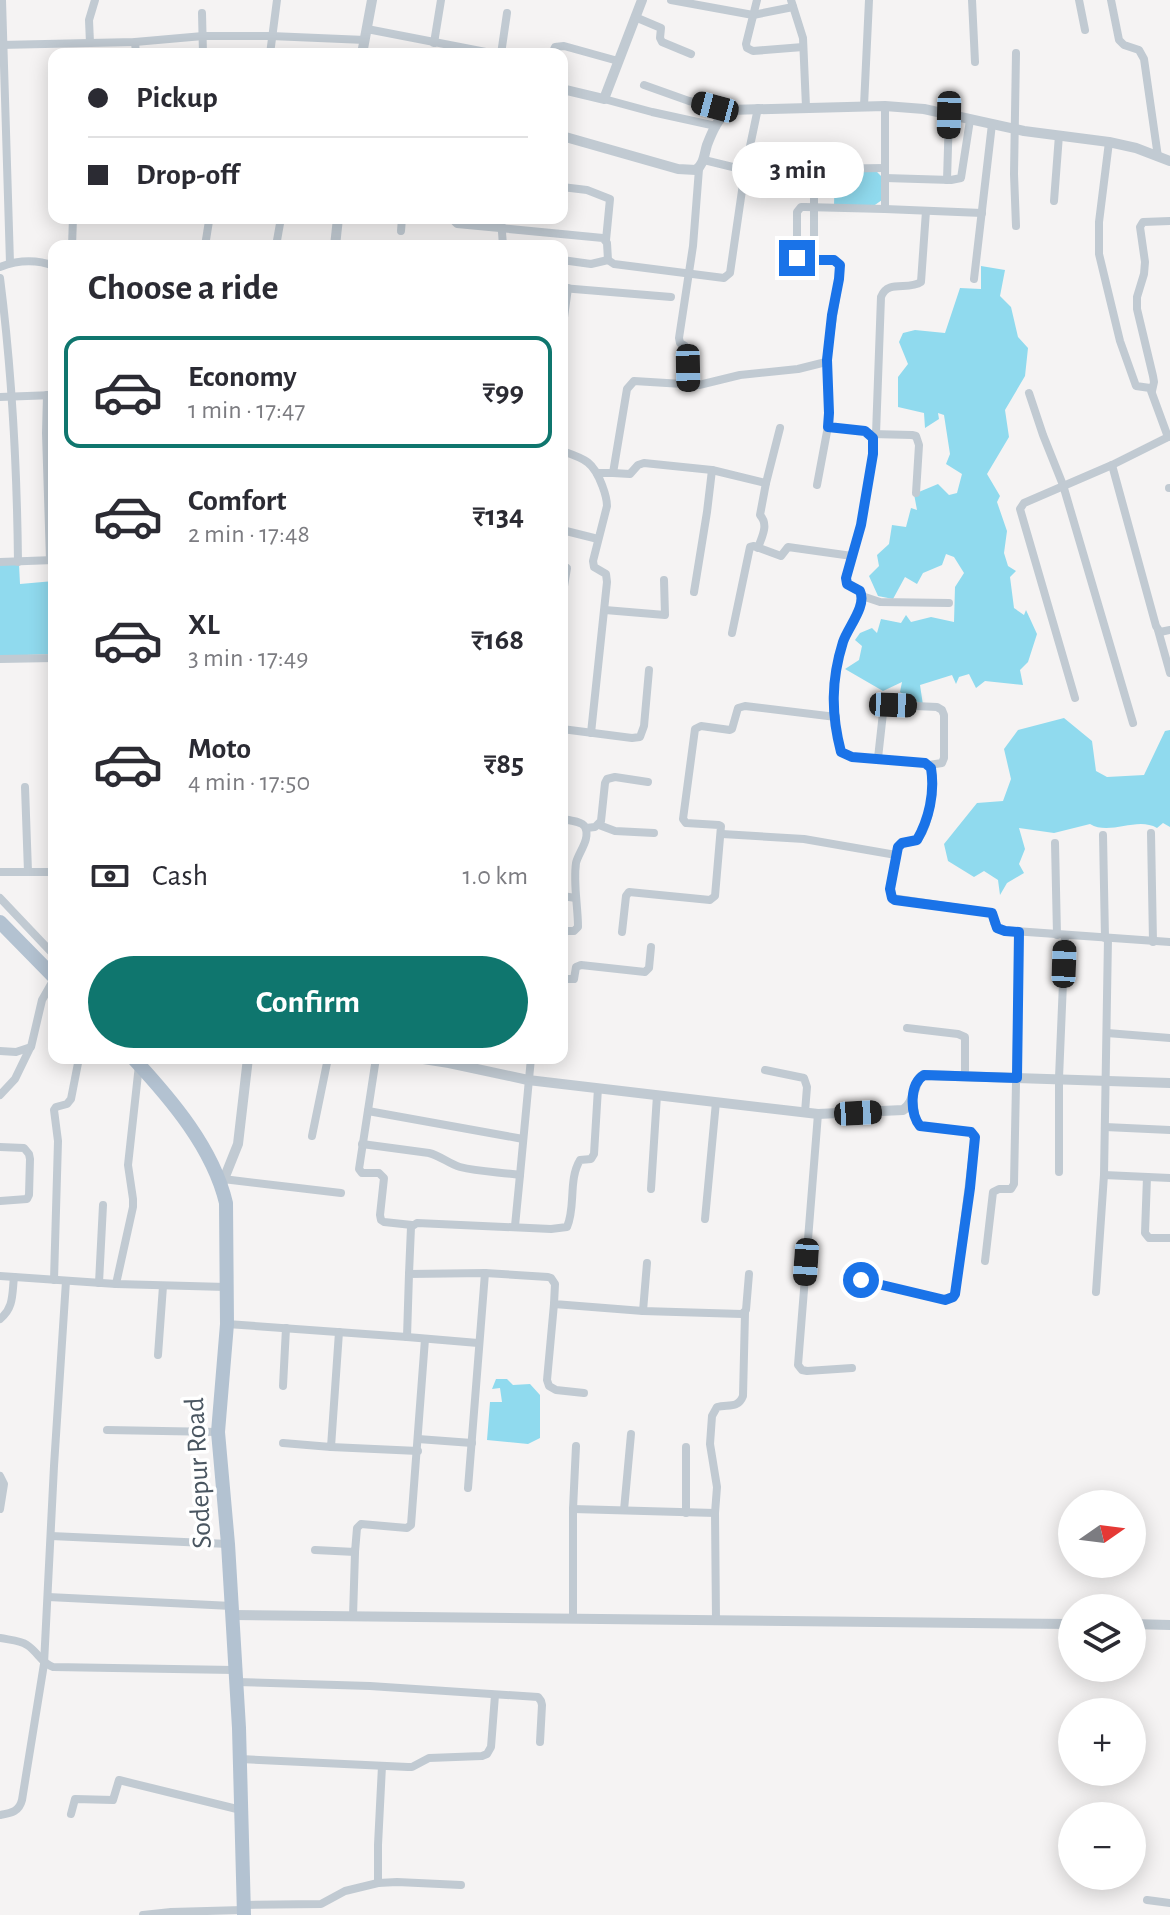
<!DOCTYPE html>
<html lang="en">
<head>
<meta charset="utf-8">
<style>
	body { margin:0; font-family:"Alegreya Sans",sans-serif; background:#f2f2f3; color:#2b2b33; height:100vh; display:flex; flex-direction:column; font-size:30px; white-space:nowrap }
	* { box-sizing:border-box; margin:0 }
	p { font-size:26px; color:#7c7c81 }
	.icon { flex:none; width:44px; height:44px; fill:none; stroke:currentColor; stroke-width:2; stroke-linecap:round; stroke-linejoin:round }
	.map { position:relative; flex:1; overflow:hidden }
	.panel { position:absolute; left:48px; top:240px; width:520px; height:824px; display:flex; flex-direction:column; background:#fff; border-radius:16px; box-shadow:0 4px 20px #0003 }
	.panel>* { flex:none }
	.guide { position:absolute; left:48px; top:48px; width:520px; height:176px; border-radius:16px; box-shadow:0 4px 20px #0003; display:grid; align-content:center; height:176px; padding:0 40px; background:#fff }
	.needle { width:52px; rotate:76deg }
	.tools { position:absolute; left:1058px; top:1490px; display:grid; gap:16px }
	.tools a { display:grid; place-items:center; width:88px; height:88px; border-radius:50%; background:#fff; box-shadow:0 4px 20px #0003; font-size:40px }
	.end { position:absolute; width:36px; height:36px; margin:-18px; border:10px solid #1a73e8; background:#fff; box-shadow:0 0 0 4px #fff }
	.from { border-radius:50% }
	.bubble { position:absolute; height:56px; border-radius:28px; background:#fff; box-shadow:0 4px 20px #0003; font-size:26px; font-weight:700; line-height:56px; text-align:center }
	.car { position:absolute; width:24px; height:48px; margin:-24px -12px; border-radius:10px; box-shadow:0 0 6px 2px #0007; background:linear-gradient(#222 24%,#8ab4d8 0 40%,#222 0 76%,#8ab4d8 0 86%,#222 0) }
	.guide b { display:flex; align-items:center; gap:28px; height:76px; font-size:30px }
	.guide b+b { border-top:2px solid #e1e1e2 }
	.guide i { width:20px; height:20px; background:#2b2b33 }
	ul { padding:0; list-style:none }
	li { display:flex; align-items:center; gap:24px; height:112px; margin:0 16px 12px; padding:0 24px; border:4px solid transparent; border-radius:16px }
	li div { flex:1 }
	li b { display:block; font-size:30px }
	li em { font-style:normal; font-weight:700 }
	li.current { border-color:#0f766e }
	li>.icon { width:72px; height:72px; stroke-width:1.5 }
	h2 { padding:0 40px; font-size:36px; line-height:96px }
	.pay { display:flex; align-items:center; gap:20px; height:88px; padding:0 40px; font-size:30px }
	.pay p { margin-inline-start:auto }
	.action { display:flex; gap:16px; margin-top:auto; padding:16px 40px }
	.action a { flex:1; height:92px; border-radius:48px; background:#0f766e; color:#fff; font-size:32px; font-weight:700; line-height:92px; text-align:center }
	.map>svg:first-child { display:block }
	.water { fill:#90daee }
	.lines { fill:none; stroke-linecap:round; stroke-linejoin:round }
	.minor { stroke:#c1cad2; stroke-width:8 }
	.tertiary { stroke:#c1cad2; stroke-width:10 }
	.primary { stroke:#b3c2d1; stroke-width:14 }
	.route { stroke:#1a73e8; stroke-width:10 }
	.labels { text-anchor:middle; dominant-baseline:central; stroke-width:7; stroke-linejoin:round; paint-order:stroke }
	.street-label { font-size:28px; fill:#4a5661; stroke:#fff }
</style>
</head>
<body>
<div class="map">
<svg width="1170" height="1915" viewBox="0 0 1170 1915">
	<rect width="100%" height="100%" fill="#f5f3f3"/>
	<g class="water">
		<polygon points="876,171 883,178 882,200 872,207 834,206 835,173"/>
		<polygon points="981,266 1005,270 1000,296 1011,307 1018,337 1028,348 1025,376 1005,410 1009,437 987,474 1000,496 997,502 1007,531 1004,553 1008,566 1016,571 1010,577 1014,608 1024,615 1026,610 1037,634 1028,662 1020,670 1023,685 985,681 976,688 969,674 959,677 956,684 952,675 920,685 923,705 900,692 902,682 883,691 845,669 859,660 862,646 855,640 860,633 872,628 877,633 881,619 901,623 906,615 911,622 931,617 954,622 955,587 964,573 954,557 946,554 942,565 923,573 917,584 905,577 893,599 878,596 869,576 879,566 877,555 889,544 892,525 906,527 911,508 917,510 914,494 938,484 949,495 957,493 962,474 946,464 950,454 944,415 938,413 939,419 925,428 924,413 898,407 898,377 908,364 899,342 903,333 915,330 945,333 960,288 981,289"/>
		<polygon points="0,564 19,564 20,584 54,581 54,654 0,656"/>
		<path d="M1064,718L1092,741L1096,771L1107,777L1144,775L1165,731L1170,730V827L1163,823L1157,828C1137,816 1110,836 1090,824L1054,833L1019,828L1025,849L1019,864L1024,873L1007,883L1000,895L998,880L984,871L974,877L948,861L944,844L977,803L1003,801L1011,779L1004,749L1018,730Z"/>
		<polygon points="496,1379 507,1379 513,1385 530,1384 540,1395 540,1438 528,1444 487,1440 490,1402 502,1402 500,1388 492,1389"/>
	</g>
	<g class="lines">
		<g class="minor">
			<polyline points="2,0 10,263"/>
			<polyline points="671,0 753,15 793,7"/>
			<polyline points="757,0 746,44 747,48 753,51 803,47"/>
			<polyline points="791,0 803,38 806,107"/>
			<polyline points="972,0 975,62"/>
			<polyline points="1079,0 1085,30"/>
			<polyline points="1111,0 1119,40 1124,45 1139,50 1144,59 1158,157"/>
			<polyline points="202,13 203,54"/>
			<polyline points="635,17 661,28 660,38 662,42 691,54"/>
			<polyline points="367,29 496,54"/>
			<polyline points="135,42 136,54"/>
			<polyline points="90,43 89,20 95,0"/>
			<polyline points="434,43 441,0"/>
			<polyline points="0,45 135,42 203,36 271,36 365,40"/>
			<polyline points="1016,53 1014,174 1016,226"/>
			<polyline points="270,54 277,0"/>
			<polyline points="501,54 507,13"/>
			<polyline points="552,54 555,47 564,46 618,61"/>
			<polyline points="644,85 689,101 729,110"/>
			<polyline points="604,99 652,112 716,126"/>
			<polyline points="864,106 869,0"/>
			<polyline points="758,108 745,170 776,173 814,169 885,168"/>
			<polyline points="1109,142 1099,222 1099,254 1120,341 1136,386 1150,388 1168,437"/>
			<polyline points="814,169 814,260"/>
			<polyline points="885,178 951,180 961,178 970,120"/>
			<polyline points="947,180 949,115"/>
			<polyline points="562,187 587,190 610,199 606,240"/>
			<polyline points="1054,201 1059,135"/>
			<polyline points="885,209 982,213"/>
			<polyline points="451,218 457,224 603,238 607,243 608,260 614,264 724,278 730,273 745,170 704,160"/>
			<polyline points="501,218 503,246"/>
			<polyline points="401,231 402,218"/>
			<polyline points="72,246 73,218"/>
			<polyline points="205,246 209,221"/>
			<polyline points="276,246 281,218"/>
			<polyline points="562,260 591,264 608,260"/>
			<path d="M0,267C18,260 36,259 54,266"/>
			<path d="M0,278C12,372 17,467 18,562"/>
			<polyline points="974,279 992,124"/>
			<polyline points="562,288 671,297"/>
			<polyline points="562,332 568,288"/>
			<polyline points="688,384 688,351 685,346 680,343 679,338 693,246 699,169"/>
			<polyline points="1152,391 1154,382 1153,376 1137,309 1137,297 1144,274 1145,262 1140,227 1143,222 1170,221"/>
			<polyline points="1029,393 1043,435 1063,485 1133,723"/>
			<polyline points="47,395 46,433 50,560"/>
			<polyline points="0,397 54,395"/>
			<path d="M828,427L865,431L873,438V454L861,525L846,578L847,584L860,591C867,606 848,627 843,642C831,680 831,713 841,752L852,757L925,763L931,768L932,772C933,789 930,824 919,838C915,843 906,842 900,844L896,855"/>
			<polyline points="871,434 912,435 916,436 919,445 916,493"/>
			<path d="M876,434L881,297C888,279 908,291 921,282L926,211"/>
			<path d="M562,451C585,459 593,461 602,485C605,493 607,498 607,506L593,561L594,567L606,574L607,582L591,733"/>
			<polyline points="1112,465 1156,626 1160,632 1170,630"/>
			<polyline points="597,473 613,473 627,389 634,381 699,385 740,375 798,369 826,362 839,279 840,265 834,260 800,260 797,258 797,212 801,207 805,207 885,209 885,106"/>
			<polyline points="613,473 630,474 638,465 644,463 712,470 766,483 780,428"/>
			<polyline points="817,485 829,421 827,361"/>
			<polyline points="1169,488 1170,488"/>
			<polyline points="562,530 598,539"/>
			<path d="M758,548C762,536 769,525 760,515L766,483"/>
			<polyline points="0,562 54,560"/>
			<polyline points="562,565 567,568 562,598"/>
			<polyline points="694,592 707,512 712,470"/>
			<polyline points="862,596 880,602 949,603"/>
			<polyline points="605,610 665,615 664,580"/>
			<polyline points="1158,630 1170,673"/>
			<polyline points="732,633 750,547 754,546 781,556 788,547 852,556"/>
			<polyline points="0,659 54,658"/>
			<polyline points="1075,698 1020,509 1024,503 1112,465 1170,436"/>
			<polyline points="562,729 632,738 640,737 644,726 649,670"/>
			<polyline points="878,758 883,713 887,707 893,705 937,707 942,710 944,715 944,758 942,763 929,765"/>
			<polyline points="25,787 28,872"/>
			<path d="M562,819C568,820 582,821 585,827C591,839 578,853 576,863C573,884 578,906 578,927L574,931H562"/>
			<polyline points="599,825 615,831 654,833"/>
			<polyline points="586,828 595,827 601,821 605,783 607,779 615,777 648,782"/>
			<polyline points="1151,833 1153,942"/>
			<polyline points="722,834 804,839 896,855 890,889 892,898 992,913 994,923 1000,930 1170,942"/>
			<polyline points="1103,835 1105,938"/>
			<polyline points="1055,843 1057,935"/>
			<polyline points="0,872 54,872"/>
			<polyline points="562,896 576,898"/>
			<polyline points="0,898 54,955"/>
			<polyline points="622,932 626,896 629,892 710,900 715,896 721,826 719,825 686,823 683,819 695,729 701,726 730,730 732,729 738,708 745,706 836,717"/>
			<polyline points="562,979 574,979 576,967 581,965 645,972 649,968 651,947"/>
			<polyline points="907,1028 958,1034 965,1037 965,1077"/>
			<polyline points="1107,1033 1170,1038"/>
			<polyline points="0,1051 16,1052 31,1047 42,1000 54,979"/>
			<polyline points="376,1058 359,1169 362,1173 379,1173 384,1178 380,1215 381,1220 384,1222 412,1225"/>
			<polyline points="765,1070 804,1078 807,1087 805,1112"/>
			<polyline points="0,1095 15,1079 30,1048"/>
			<polyline points="368,1111 523,1139"/>
			<polyline points="818,1114 798,1365 802,1370 807,1371 852,1368"/>
			<polyline points="1105,1127 1170,1130"/>
			<polyline points="312,1136 328,1058"/>
			<path d="M362,1144L429,1153C441,1156 449,1164 460,1167C479,1172 501,1172 520,1175L531,1058"/>
			<polyline points="0,1147 24,1148 29,1154 30,1159 29,1195 27,1199 0,1201"/>
			<polyline points="1059,1172 1059,1078 1065,935"/>
			<polyline points="1104,1175 1170,1178"/>
			<polyline points="1147,1177 1145,1233 1149,1238 1170,1238"/>
			<polyline points="223,1179 341,1193"/>
			<polyline points="651,1189 657,1095"/>
			<polyline points="705,1219 716,1102"/>
			<polyline points="515,1226 520,1175"/>
			<polyline points="985,1261 993,1192 999,1189 1011,1189 1014,1184 1019,932"/>
			<path d="M409,1274L411,1227L417,1223L551,1229L567,1227C576,1207 568,1180 580,1160L591,1159L594,1154L598,1088"/>
			<polyline points="0,1276 116,1284 226,1287"/>
			<polyline points="54,1280 58,1141 54,1110 56,1107 67,1104 71,1099 79,1058"/>
			<polyline points="861,1280 945,1300 950,1299 955,1294 975,1137 971,1132 920,1126 916,1121 913,1099"/>
			<polyline points="99,1283 103,1205"/>
			<polyline points="116,1284 133,1207 133,1199 128,1165 139,1065"/>
			<polyline points="1096,1292 1104,1175 1108,938"/>
			<polyline points="554,1304 547,1380 549,1386 556,1390 584,1393"/>
			<polyline points="643,1311 647,1263"/>
			<path d="M0,1319C14,1308 12,1294 14,1277"/>
			<polyline points="227,1324 407,1337 409,1274 485,1273 548,1277 551,1278 555,1284 554,1304 643,1311 742,1314 746,1310 749,1274"/>
			<polyline points="407,1337 478,1343"/>
			<polyline points="158,1355 163,1286"/>
			<polyline points="283,1386 286,1328"/>
			<polyline points="107,1430 218,1432"/>
			<polyline points="418,1439 472,1443"/>
			<polyline points="283,1443 331,1447 339,1332"/>
			<polyline points="331,1447 418,1451"/>
			<polyline points="0,1476 4,1484 0,1509"/>
			<polyline points="468,1488 485,1273"/>
			<polyline points="573,1509 715,1513"/>
			<polyline points="624,1510 631,1434"/>
			<polyline points="686,1513 686,1447"/>
			<polyline points="51,1536 228,1544"/>
			<polyline points="315,1550 355,1552 357,1528 361,1524 407,1528 411,1525 425,1339"/>
			<polyline points="48,1597 232,1606"/>
			<polyline points="353,1616 355,1552"/>
			<polyline points="573,1618 573,1509 576,1446"/>
			<path d="M716,1620L715,1513L717,1487L710,1444L712,1416L717,1407C728,1404 738,1409 743,1396L745,1313"/>
			<path d="M0,1638C9,1640 20,1640 27,1645C38,1652 41,1663 53,1667L234,1670"/>
			<polyline points="236,1682 370,1686 538,1697 541,1701 542,1705 540,1742"/>
			<polyline points="240,1759 408,1767 412,1767 429,1758 482,1756 487,1754 491,1747 495,1695"/>
			<polyline points="71,1814 75,1799 113,1800 119,1780 241,1810"/>
			<path d="M0,1815C11,1813 19,1812 22,1800L44,1664L54,1466L66,1281"/>
			<polyline points="378,1883 378,1845 382,1766"/>
			<polyline points="1147,1900 1170,1903"/>
			<polyline points="244,1905 321,1904 345,1891 378,1883 397,1882 461,1885"/>
			<polyline points="143,1915 171,1912 243,1910"/>
		</g>
		<g class="tertiary">
			<polyline points="362,54 372,0"/>
			<polyline points="562,89 604,99 642,0"/>
			<path d="M562,136L678,169L696,170C704,164 704,155 707,145C712,132 718,118 729,110L885,106L924,109L1024,131L1109,142L1136,148L1170,161"/>
			<polyline points="335,246 338,218"/>
			<path d="M417,1058L449,1063L528,1080L818,1114L903,1110C917,1102 911,1082 924,1075L1170,1083"/>
			<polyline points="222,1184 238,1144 248,1058"/>
			<polyline points="232,1615 1072,1624"/>
			<polyline points="1132,1624 1170,1625"/>
		</g>
		<g class="primary">
			<polyline points="0,922 54,977"/>
			<path d="M133,1058C171,1099 213,1148 226,1203L227,1324L218,1432L228,1544L239,1728L244,1915"/>
		</g>
	</g>
	<g class="lines">
		<path class="route" d="M797,258L800,260H834L840,265L839,279L832,315L827,360L829,413L828,427L865,431L873,438V454L861,525L846,578L847,584L860,591C867,606 848,627 843,642C831,680 831,714 841,752L852,757L925,763L931,768C935,793 929,819 917,840L902,843L898,847L890,889L892,898L895,900L992,913L997,928L1005,931L1019,932L1017,1078L924,1075C909,1084 910,1114 920,1126L971,1132L975,1137L970,1188L955,1294L953,1297L945,1300L861,1280"/>
	</g>
	<g class="labels">
		<g class="street-label">
			<text transform="translate(199 1473) rotate(-93)">Sodepur Road</text>
		</g>
	</g>
</svg>
<div class="tools">
<a><svg class="needle" viewBox="-14 -14 28 28"><path d="M0-13l5 13h-10z" fill="#e53935"/><path d="M0 13l5-13h-10z" fill="#7c7c81"/></svg></a>
<a><svg class="icon" aria-label="layers" viewBox="0 0 24 24"><path d="M12 4l9 5-9 5-9-5zM3 14l9 5 9-5"/></svg></a>
<a>+</a>
<a>−</a>
</div>
<i class="end from" style="left:861px;top:1280px"></i>
<i class="end" style="left:797px;top:258px"></i>
<div class="bubble" style="left:732px;top:142px;width:132px">3 min</div>
<i class="car" style="left:715px;top:107px;rotate:285deg"></i>
<i class="car" style="left:949px;top:115px;rotate:181deg"></i>
<i class="car" style="left:688px;top:368px;rotate:179deg"></i>
<i class="car" style="left:893px;top:705px;rotate:92deg"></i>
<i class="car" style="left:1064px;top:964px;rotate:2deg"></i>
<i class="car" style="left:858px;top:1113px;rotate:87deg"></i>
<i class="car" style="left:806px;top:1262px;rotate:184deg"></i>
<div class="guide">
<b><i class="from"></i>Pickup</b>
<b><i></i>Drop-off</b>
</div>
<section class="panel">
<h2>Choose a ride</h2>
<ul>
<li class="current"><svg class="icon" aria-label="car" viewBox="0 0 24 24"><path d="M5 17H2v-5l4-1 3-4h7l3 4 3 1v5h-3M9 17h6M6 11h13"/><circle cx="7" cy="17" r="2"/><circle cx="17" cy="17" r="2"/></svg><div><b>Economy</b><p>1 min · 17:47</p></div><em>₹99</em></li>
<li><svg class="icon" aria-label="car" viewBox="0 0 24 24"><path d="M5 17H2v-5l4-1 3-4h7l3 4 3 1v5h-3M9 17h6M6 11h13"/><circle cx="7" cy="17" r="2"/><circle cx="17" cy="17" r="2"/></svg><div><b>Comfort</b><p>2 min · 17:48</p></div><em>₹134</em></li>
<li><svg class="icon" aria-label="car" viewBox="0 0 24 24"><path d="M5 17H2v-5l4-1 3-4h7l3 4 3 1v5h-3M9 17h6M6 11h13"/><circle cx="7" cy="17" r="2"/><circle cx="17" cy="17" r="2"/></svg><div><b>XL</b><p>3 min · 17:49</p></div><em>₹168</em></li>
<li><svg class="icon" aria-label="car" viewBox="0 0 24 24"><path d="M5 17H2v-5l4-1 3-4h7l3 4 3 1v5h-3M9 17h6M6 11h13"/><circle cx="7" cy="17" r="2"/><circle cx="17" cy="17" r="2"/></svg><div><b>Moto</b><p>4 min · 17:50</p></div><em>₹85</em></li>
</ul>
<div class="pay"><svg class="icon" aria-label="cash" viewBox="0 0 24 24"><path d="M3 7h18v10H3z"/><circle cx="12" cy="12" r="2"/></svg>Cash<p>1.0 km</p></div>
<div class="action"><a>Confirm</a></div>
</section>
</div>
</body>
</html>
